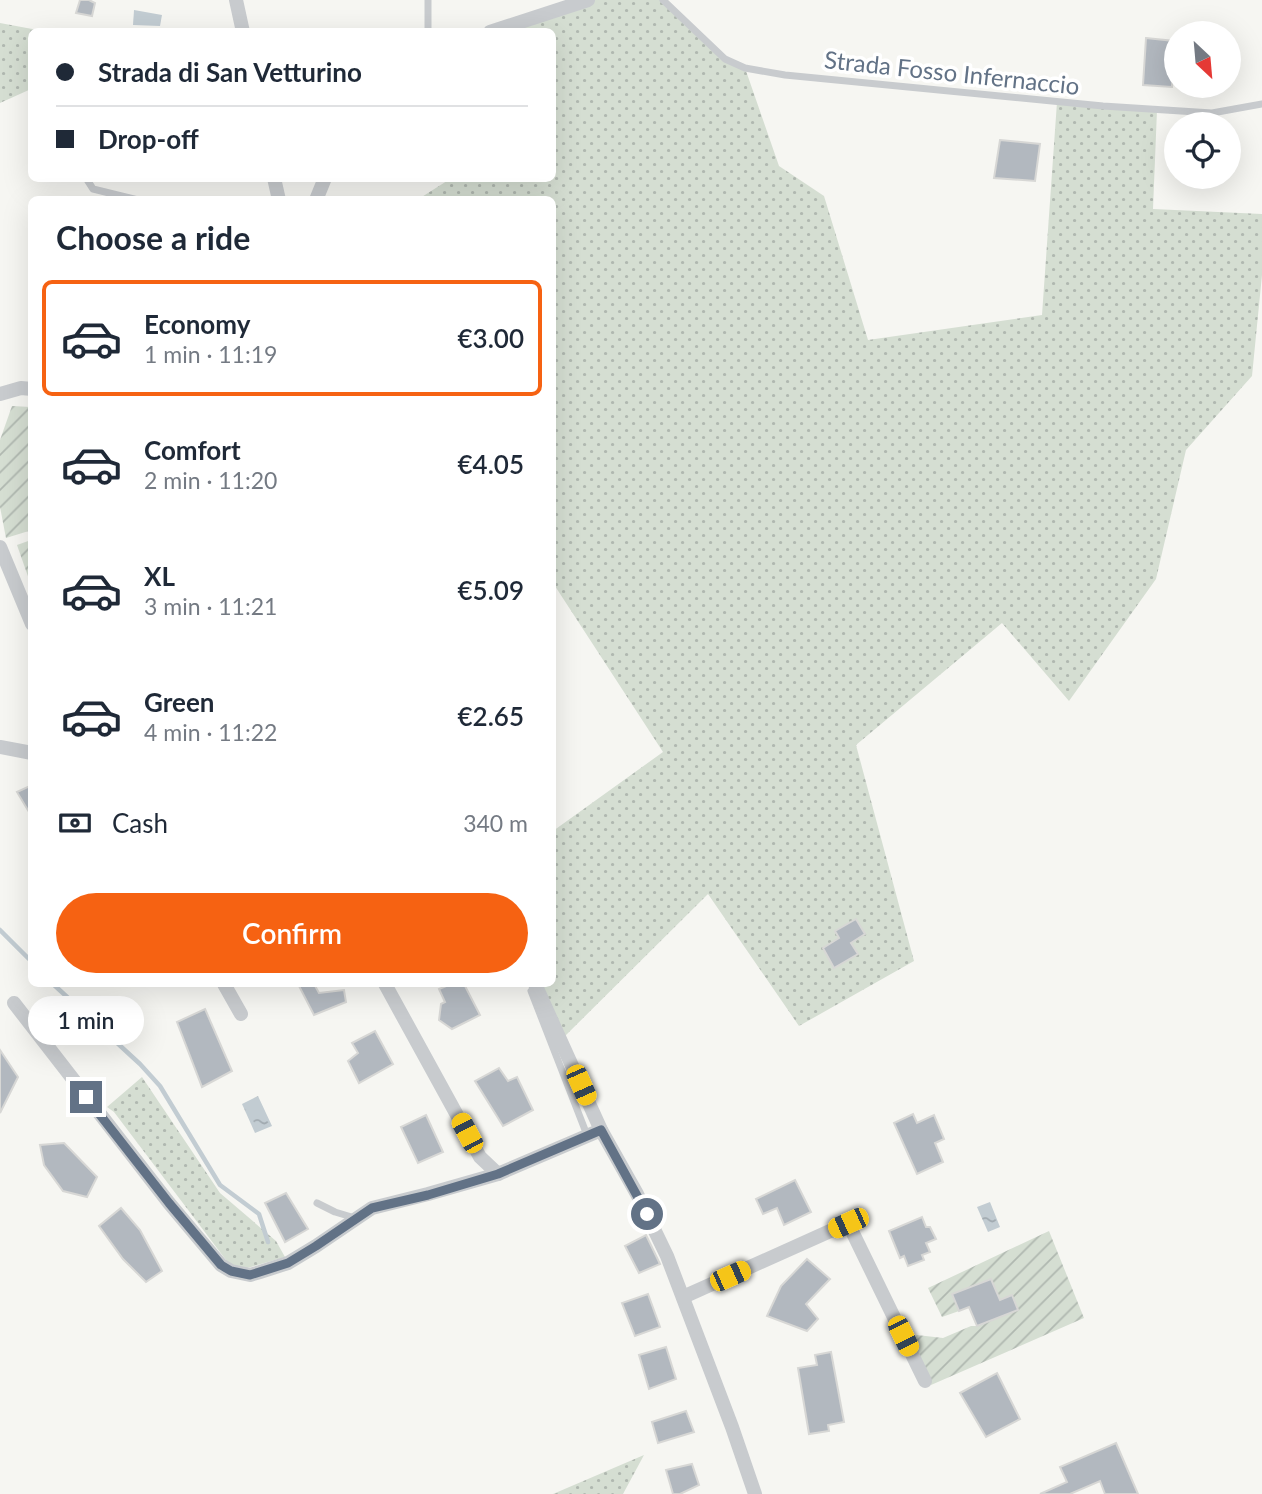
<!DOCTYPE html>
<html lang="en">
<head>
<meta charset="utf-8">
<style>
	body { margin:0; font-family:Lato,sans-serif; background:#f6f6f7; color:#1f2937; height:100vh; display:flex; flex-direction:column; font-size:26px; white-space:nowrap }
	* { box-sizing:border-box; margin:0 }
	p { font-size:23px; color:#747a83 }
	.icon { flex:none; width:38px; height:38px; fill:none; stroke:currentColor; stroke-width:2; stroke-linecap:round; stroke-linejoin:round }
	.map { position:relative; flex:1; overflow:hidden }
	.sheet { position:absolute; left:28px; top:196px; width:528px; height:791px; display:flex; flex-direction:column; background:#fff; border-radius:10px; box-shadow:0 7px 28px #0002 }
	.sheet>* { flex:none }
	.guide { position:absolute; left:28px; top:28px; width:528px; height:154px; border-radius:10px; box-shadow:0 7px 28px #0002; display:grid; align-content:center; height:154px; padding:0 28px; background:#fff }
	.needle { width:46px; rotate:154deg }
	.buttons { position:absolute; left:1164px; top:21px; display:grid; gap:14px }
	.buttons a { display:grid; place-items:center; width:77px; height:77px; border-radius:50%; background:#fff; box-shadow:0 7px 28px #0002; font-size:35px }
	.end { position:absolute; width:32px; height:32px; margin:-16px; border:9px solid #627286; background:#fff; box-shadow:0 0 0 4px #fff }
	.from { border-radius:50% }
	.bubble { position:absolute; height:49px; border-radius:24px; background:#fff; box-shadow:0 7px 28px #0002; font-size:23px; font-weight:600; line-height:49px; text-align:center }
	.car { position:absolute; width:21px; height:42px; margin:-21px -10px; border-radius:9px; box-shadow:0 0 5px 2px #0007; background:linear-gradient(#f5c518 24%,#345 0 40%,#f5c518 0 76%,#345 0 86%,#f5c518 0) }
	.guide b { display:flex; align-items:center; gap:24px; height:66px; font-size:26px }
	.guide b+b { border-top:2px solid #e0e1e3 }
	.guide i { width:18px; height:18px; background:#1f2937 }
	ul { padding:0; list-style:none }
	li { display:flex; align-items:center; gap:21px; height:116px; margin:0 14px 10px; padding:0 14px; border:4px solid transparent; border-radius:10px }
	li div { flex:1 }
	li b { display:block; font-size:26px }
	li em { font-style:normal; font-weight:600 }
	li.current { border-color:#f66212 }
	li>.icon { width:63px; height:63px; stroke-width:1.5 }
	h2 { padding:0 28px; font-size:32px; line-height:84px }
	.pay { display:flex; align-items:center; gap:18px; height:77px; padding:0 28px; font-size:26px }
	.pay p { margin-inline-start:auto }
	.action { display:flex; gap:14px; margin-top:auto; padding:14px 28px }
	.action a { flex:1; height:80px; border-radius:42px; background:#f66212; color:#fff; font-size:28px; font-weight:600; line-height:80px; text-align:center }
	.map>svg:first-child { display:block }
	.grass { fill:url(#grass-dots) }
	.garden { fill:url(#garden-furrows) }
	.water { fill:url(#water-ripples) }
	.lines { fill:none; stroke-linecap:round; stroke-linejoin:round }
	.stream { stroke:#c2ccd2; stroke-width:4.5 }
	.building { fill:#b2b8bf; stroke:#d7d7d5; stroke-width:2 }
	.lane { stroke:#c8cbce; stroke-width:7 }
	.street { stroke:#c8cbce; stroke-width:14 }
	.route { stroke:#627286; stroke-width:9 }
	.labels { text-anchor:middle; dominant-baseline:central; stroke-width:7; stroke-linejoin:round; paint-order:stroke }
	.street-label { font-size:24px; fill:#627286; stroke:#fff }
</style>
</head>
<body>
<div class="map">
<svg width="1262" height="1494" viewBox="0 0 1262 1494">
	<defs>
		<pattern id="grass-dots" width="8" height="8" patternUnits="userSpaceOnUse" patternTransform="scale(1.75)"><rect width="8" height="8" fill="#d5ded2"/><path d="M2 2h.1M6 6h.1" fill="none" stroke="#b0b8b0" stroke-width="1.8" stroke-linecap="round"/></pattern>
		<pattern id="garden-furrows" width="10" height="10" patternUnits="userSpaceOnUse" patternTransform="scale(1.75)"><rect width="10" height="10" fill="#d5ded2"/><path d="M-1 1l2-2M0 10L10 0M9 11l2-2" fill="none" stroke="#b0b8b0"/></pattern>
		<pattern id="water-ripples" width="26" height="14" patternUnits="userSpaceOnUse" patternTransform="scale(1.75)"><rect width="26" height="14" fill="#c2ccd2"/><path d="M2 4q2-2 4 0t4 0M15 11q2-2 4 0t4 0" fill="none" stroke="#a1aab0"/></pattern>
	</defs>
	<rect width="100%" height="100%" fill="#f6f6f2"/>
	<g class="grass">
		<polygon points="588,0 663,0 725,59 745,68 779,166 824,196 868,340 1042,315 1057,102 1157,110 1153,209 1262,214 1262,275 1252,376 1186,450 1156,579 1069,701 1002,623 856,745 914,961 799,1026 708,894 561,1040 535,984 553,984 553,831 663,752 553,583 553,200 417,200 450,179 553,178 553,32 494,32"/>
		<polygon points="0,23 43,31 32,32 31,89 0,103"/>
		<polygon points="142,1077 220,1193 276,1241 285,1257 244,1269 229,1264 114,1112 107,1107"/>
		<polygon points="644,1455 623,1494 553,1494"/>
	</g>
	<g class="garden">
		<polygon points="12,406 31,407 32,530 6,538 0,507 0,440"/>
		<polygon points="31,540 32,540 31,585 17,545"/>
		<polygon points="1049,1231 1084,1318 931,1385 910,1341 917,1335 943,1338 971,1326 977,1326 1018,1310 1012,1295 1000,1300 991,1279 952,1294 959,1311 942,1317 928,1288"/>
	</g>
	<g class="water">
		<polygon points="134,10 162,15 160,26 133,25"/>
		<polygon points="258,1096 272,1126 255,1133 242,1104"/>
		<polygon points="990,1202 1000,1227 988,1232 977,1207"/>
	</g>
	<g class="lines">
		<g class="stream">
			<polyline points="0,930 32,962"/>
			<polyline points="53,984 140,1064 160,1086 220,1185 259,1214 268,1242"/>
		</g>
	</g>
	<g class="building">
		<polygon points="80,0 89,0 95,3 92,16 76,13"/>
		<polygon points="1146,38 1174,41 1172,87 1143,85"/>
		<polygon points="1000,140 1040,144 1035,181 994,178"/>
		<polygon points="32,785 32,817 17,792"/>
		<polygon points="856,919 865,934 851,943 858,954 834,968 823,948 839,938 835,931"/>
		<polygon points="298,984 314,984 319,993 344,990 346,1002 314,1015"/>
		<polygon points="451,984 464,984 480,1015 452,1029 439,1020 441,1004 445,1002 439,989"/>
		<polygon points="205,1009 232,1071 202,1087 177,1022"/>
		<polygon points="375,1031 393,1064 359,1083 348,1061 358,1053 352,1043"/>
		<polygon points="0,1050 18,1077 0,1113"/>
		<polygon points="499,1068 508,1081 517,1077 533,1110 503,1126 475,1081"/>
		<polygon points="913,1114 917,1123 934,1115 944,1139 935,1143 943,1162 917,1174 894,1123"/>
		<polygon points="426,1115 443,1152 418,1163 401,1127"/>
		<polygon points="64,1143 97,1177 87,1197 63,1191 44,1165 40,1145"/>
		<polygon points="795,1180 811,1212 784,1225 777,1208 763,1214 756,1199"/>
		<polygon points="286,1193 308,1229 285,1242 265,1203"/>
		<polygon points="121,1208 140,1230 162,1271 146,1282 123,1259 99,1226"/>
		<polygon points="922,1217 926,1227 930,1227 936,1239 926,1243 930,1252 922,1255 924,1260 908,1266 904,1256 900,1258 889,1231"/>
		<polygon points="646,1235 660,1264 639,1273 625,1246"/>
		<polygon points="807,1259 830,1279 806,1304 818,1319 807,1331 767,1316 781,1286"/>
		<polygon points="991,1279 1000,1300 1012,1295 1018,1310 977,1326 969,1307 959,1311 952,1294"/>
		<polygon points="648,1294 660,1327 635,1336 622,1303"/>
		<polygon points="666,1347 676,1379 649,1389 639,1355"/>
		<polygon points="831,1352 844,1422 828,1425 829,1431 809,1434 798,1368 817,1365 815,1355"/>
		<polygon points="997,1373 1020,1419 986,1437 960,1393"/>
		<polygon points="686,1411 694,1432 658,1443 652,1422"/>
		<polygon points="1116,1443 1138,1494 1105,1494 1100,1481 1070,1494 1040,1494 1067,1482 1060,1467"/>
		<polygon points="692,1464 699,1485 680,1494 673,1494 666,1470"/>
	</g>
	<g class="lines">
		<g class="lane">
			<polyline points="428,0 428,32"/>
			<polyline points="663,0 725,59 745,68 785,75 1103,106 1212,113 1262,104"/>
			<polyline points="86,178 93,189 138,200"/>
			<polyline points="531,991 587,1135"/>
			<polyline points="317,1203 335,1212 355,1218"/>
		</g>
		<g class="street">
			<polyline points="236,0 243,32"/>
			<polyline points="490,32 588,0"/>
			<polyline points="274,178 279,200"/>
			<polyline points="316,200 325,178"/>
			<polyline points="0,394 21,388 32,389"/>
			<polyline points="0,547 32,624"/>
			<polyline points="0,747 32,753"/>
			<polyline points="224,984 241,1014"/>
			<polyline points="385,984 480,1157 498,1174 601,1130"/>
			<polyline points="535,984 601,1130 637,1194 667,1256 732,1427 755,1494"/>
			<polyline points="14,1003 169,1203 221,1265 231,1271 250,1275 260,1272 288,1263 316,1246 372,1208 428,1194 498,1174"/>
			<polyline points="683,1297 848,1223 925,1381"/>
		</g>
	</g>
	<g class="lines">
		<polyline class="route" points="86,1097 169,1203 221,1265 231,1271 250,1275 288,1263 316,1246 372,1208 428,1195 498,1174 601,1130 647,1214"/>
	</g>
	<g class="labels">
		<g class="street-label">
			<text transform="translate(952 72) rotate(6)">Strada Fosso Infernaccio</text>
		</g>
	</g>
</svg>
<div class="buttons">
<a><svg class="needle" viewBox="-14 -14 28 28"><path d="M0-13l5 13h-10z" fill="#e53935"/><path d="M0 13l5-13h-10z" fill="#747a83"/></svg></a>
<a><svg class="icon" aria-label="locate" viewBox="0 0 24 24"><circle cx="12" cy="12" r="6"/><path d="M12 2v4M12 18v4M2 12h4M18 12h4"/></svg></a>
</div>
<i class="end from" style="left:647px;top:1214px"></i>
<i class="end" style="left:86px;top:1097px"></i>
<div class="bubble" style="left:28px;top:996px;width:116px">1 min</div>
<i class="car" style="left:581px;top:1085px;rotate:156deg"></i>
<i class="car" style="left:467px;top:1133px;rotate:332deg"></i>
<i class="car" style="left:848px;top:1223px;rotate:246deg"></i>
<i class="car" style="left:730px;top:1276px;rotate:66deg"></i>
<i class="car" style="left:903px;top:1336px;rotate:154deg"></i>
<div class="guide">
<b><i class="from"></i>Strada di San Vetturino</b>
<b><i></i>Drop-off</b>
</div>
<section class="sheet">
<h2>Choose a ride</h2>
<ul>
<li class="current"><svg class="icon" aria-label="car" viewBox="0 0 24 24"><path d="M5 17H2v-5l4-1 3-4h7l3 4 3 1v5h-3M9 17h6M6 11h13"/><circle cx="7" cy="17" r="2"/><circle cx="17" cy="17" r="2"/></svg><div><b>Economy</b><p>1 min · 11:19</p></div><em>€3.00</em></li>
<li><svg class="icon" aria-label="car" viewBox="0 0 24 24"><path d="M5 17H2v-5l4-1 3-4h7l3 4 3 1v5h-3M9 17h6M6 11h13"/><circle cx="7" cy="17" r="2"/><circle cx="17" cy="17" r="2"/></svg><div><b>Comfort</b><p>2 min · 11:20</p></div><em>€4.05</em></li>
<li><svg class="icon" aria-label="car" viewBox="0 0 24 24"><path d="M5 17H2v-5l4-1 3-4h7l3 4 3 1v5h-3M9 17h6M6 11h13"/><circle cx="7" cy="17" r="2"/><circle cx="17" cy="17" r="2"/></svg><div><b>XL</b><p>3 min · 11:21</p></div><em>€5.09</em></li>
<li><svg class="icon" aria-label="car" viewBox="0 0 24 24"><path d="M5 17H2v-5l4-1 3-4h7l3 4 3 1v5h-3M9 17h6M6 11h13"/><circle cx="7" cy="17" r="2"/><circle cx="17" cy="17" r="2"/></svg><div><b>Green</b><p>4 min · 11:22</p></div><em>€2.65</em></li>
</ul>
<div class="pay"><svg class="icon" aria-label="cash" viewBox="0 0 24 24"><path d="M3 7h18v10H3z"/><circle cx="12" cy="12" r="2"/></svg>Cash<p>340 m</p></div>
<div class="action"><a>Confirm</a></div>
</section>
</div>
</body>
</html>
